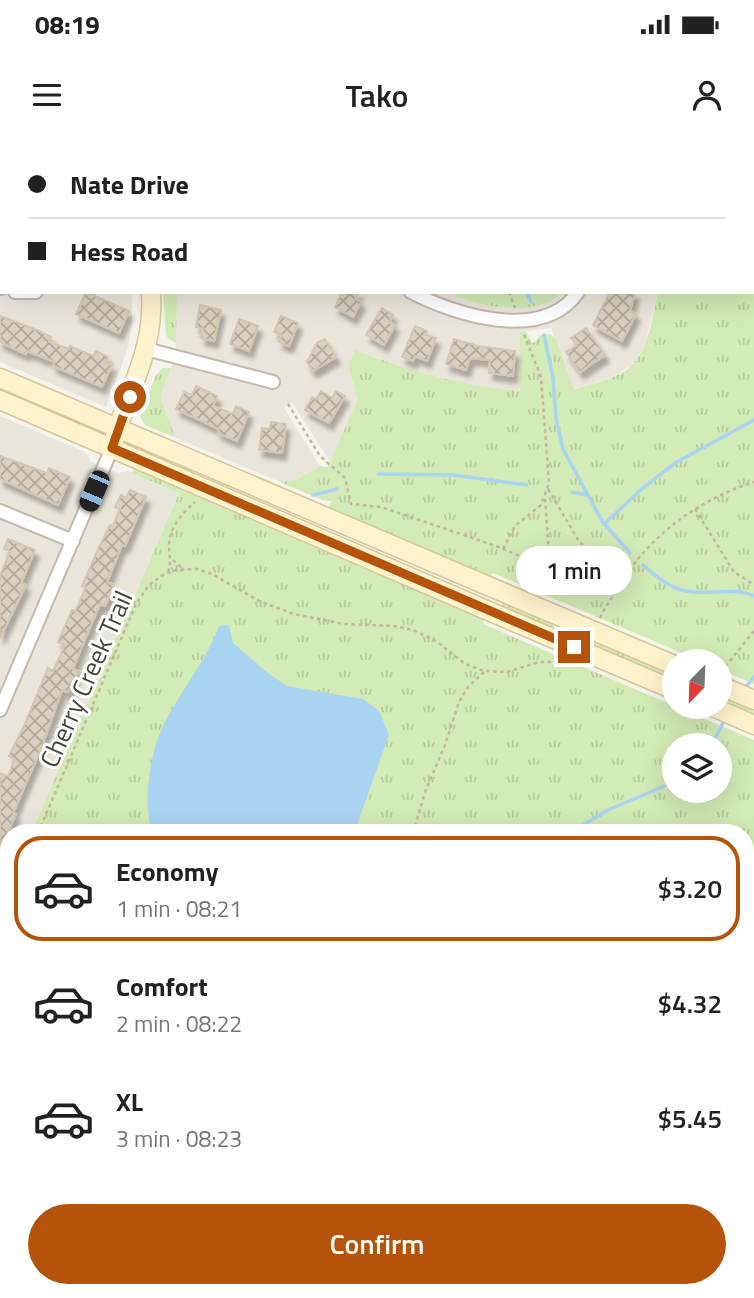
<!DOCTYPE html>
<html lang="en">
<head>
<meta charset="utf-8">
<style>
	body { margin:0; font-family:"Titillium Web",sans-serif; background:#f6f6f6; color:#202124; height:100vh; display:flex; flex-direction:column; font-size:26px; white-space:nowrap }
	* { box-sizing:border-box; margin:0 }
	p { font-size:23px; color:#757577 }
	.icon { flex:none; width:38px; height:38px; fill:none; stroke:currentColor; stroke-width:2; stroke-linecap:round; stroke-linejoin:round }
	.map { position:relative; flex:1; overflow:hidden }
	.drawer { position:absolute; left:0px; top:684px; width:754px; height:474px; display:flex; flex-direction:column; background:#fff; border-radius:28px 28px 0 0; box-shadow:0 7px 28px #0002 }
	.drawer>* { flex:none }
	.banner { position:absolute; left:0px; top:0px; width:754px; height:154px; box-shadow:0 7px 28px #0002; display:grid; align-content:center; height:154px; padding:0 28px; background:#fff }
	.needle { width:46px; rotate:203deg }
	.fabs { position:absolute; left:662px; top:509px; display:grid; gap:14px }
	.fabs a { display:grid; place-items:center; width:70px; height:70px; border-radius:50%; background:#fff; box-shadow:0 7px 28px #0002; font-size:35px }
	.end { position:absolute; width:32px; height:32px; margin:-16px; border:9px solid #b45309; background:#fff; box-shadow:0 0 0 4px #fff }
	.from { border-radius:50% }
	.bubble { position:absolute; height:49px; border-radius:24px; background:#fff; box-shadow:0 7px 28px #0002; font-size:23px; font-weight:600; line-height:49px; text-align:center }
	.car { position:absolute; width:21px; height:42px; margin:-21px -10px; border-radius:9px; box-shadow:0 0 5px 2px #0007; background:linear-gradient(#222 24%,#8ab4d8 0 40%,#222 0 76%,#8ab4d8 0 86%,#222 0) }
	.banner b { display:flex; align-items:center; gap:24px; height:66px; font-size:26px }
	.banner b+b { border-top:2px solid #e0e0e0 }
	.banner i { width:18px; height:18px; background:#202124 }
	ul { padding:12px 0 0; list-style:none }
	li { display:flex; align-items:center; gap:21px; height:105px; margin:0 14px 10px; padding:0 14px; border:4px solid transparent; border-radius:28px }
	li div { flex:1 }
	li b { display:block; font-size:26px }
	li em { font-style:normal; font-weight:600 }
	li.selected { border-color:#b45309 }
	li>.icon { width:63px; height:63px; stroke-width:1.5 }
	.action { display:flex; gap:14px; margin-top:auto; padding:14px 28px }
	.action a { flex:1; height:80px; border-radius:42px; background:#b45309; color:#fff; font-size:28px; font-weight:600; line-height:80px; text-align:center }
	.status { display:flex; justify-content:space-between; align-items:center; height:49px; padding:0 35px; background:#fff; direction:ltr }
	.status svg { height:19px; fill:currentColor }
	header { display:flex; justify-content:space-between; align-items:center; height:91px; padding:0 28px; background:#fff; font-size:32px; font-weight:600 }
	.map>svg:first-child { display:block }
	.residential { fill:#eae5da }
	.grass { fill:url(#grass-tufts); fill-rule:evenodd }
	.water { fill:#a9d4f2 }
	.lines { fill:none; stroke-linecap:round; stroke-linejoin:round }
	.stream { stroke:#a9d4f2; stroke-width:3.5 }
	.building { fill:url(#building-cross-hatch); stroke:#d3c7b4; stroke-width:2; filter:url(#shadow) }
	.street-casing { stroke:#c2bbae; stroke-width:16 }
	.secondary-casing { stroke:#d6c79b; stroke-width:21 }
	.path { stroke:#c4b79f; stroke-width:2.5; stroke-dasharray:3.5 3.5; stroke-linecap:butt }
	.street { stroke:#fff; stroke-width:12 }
	.secondary { stroke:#fff3cd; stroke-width:18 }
	.secondary-bridge-casing { stroke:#d6c79b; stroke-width:21; stroke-linecap:butt }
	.secondary-bridge { stroke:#fff3cd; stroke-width:18 }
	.route { stroke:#b45309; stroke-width:9 }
	.labels { text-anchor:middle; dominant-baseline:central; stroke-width:6; stroke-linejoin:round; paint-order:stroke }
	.street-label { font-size:26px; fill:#4b4439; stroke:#fff }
</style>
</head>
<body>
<div class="status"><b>08:19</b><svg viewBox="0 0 49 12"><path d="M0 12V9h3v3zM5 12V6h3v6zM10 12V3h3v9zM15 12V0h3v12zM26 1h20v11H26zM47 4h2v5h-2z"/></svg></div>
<header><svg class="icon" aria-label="menu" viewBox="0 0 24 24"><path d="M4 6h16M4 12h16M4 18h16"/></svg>Tako<svg class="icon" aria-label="person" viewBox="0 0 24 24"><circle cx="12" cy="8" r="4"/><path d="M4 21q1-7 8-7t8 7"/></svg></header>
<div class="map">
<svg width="754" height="1158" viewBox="0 0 754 1158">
	<defs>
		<pattern id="grass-tufts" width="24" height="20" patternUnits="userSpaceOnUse" patternTransform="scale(1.75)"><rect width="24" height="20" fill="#d2eab5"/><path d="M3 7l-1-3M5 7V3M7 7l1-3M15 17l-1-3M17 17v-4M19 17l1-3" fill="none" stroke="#b6ca9c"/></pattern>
		<pattern id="building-cross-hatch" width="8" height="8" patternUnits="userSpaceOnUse" patternTransform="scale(1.75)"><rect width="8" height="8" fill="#d8cfc1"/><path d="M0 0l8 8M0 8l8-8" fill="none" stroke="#b1aa9e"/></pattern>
		<filter id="shadow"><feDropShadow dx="4" dy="7" stdDeviation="2" flood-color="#0004"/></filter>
	</defs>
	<rect width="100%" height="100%" fill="#f6f3ec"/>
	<g class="residential">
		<polygon points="0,0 75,2 2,2 2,152 123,152 132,156 132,183 128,208 106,267 0,222"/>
		<polygon points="124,0 319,0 322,2 124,2"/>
		<polygon points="365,0 731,0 729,2"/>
		<polygon points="177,152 458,152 456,157 466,160 517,167 558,157 555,152 658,152 645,204 634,224 612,237 573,250 551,188 520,192 521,251 474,246 431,237 355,210 348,225 359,259 330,322 292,262 284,268 320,326 296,340 280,342 174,297 174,294 159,257 171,228 176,203"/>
		<polygon points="0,276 80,310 87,314 91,322 119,333 128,331 179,352 31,693 9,693 9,745 0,766"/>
	</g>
	<g class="grass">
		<path d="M731,0H754V544L719,529V522L701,521L493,433L490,438L328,370L331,361L322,360L280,342L296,340L320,326L327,327L330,322L358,259L348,225L355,210C413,232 459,245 520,251V192L526,191L532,203L535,202L540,195L550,194L556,199L574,250C590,244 610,240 625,231C649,215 652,178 658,152H752V2H729Z"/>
		<polygon points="163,152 177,152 176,203 169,199 166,195"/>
		<path d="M458,152H555L558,156C531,177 486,166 456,157Z"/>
		<polygon points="163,228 171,228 160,257 174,294 174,297 145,285 140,276 156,235"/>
		<path d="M135,326L485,477L483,484L754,600V708L746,754V693H31L179,353L132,333ZM674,606H719V651H674Z"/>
		<polygon points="503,461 674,534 674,542 501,468"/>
		<polygon points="719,553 754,568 754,576 719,562"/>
		<polygon points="9,745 9,1150 746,1150 746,955 754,986 754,1158 0,1158 0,766"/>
	</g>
	<path class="water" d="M229,485L233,503L268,533L287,546L363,559L379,571L389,595L354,693H152C143,661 149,616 163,586C180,551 206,522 219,486Z"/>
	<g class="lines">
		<g class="stream">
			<polyline points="348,0 350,2"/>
			<polyline points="527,152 531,162"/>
			<polyline points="544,195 553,238 556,279 563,309 602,381 630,413"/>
			<polyline points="378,334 453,335 527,345"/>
			<polyline points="572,352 586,355"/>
			<polyline points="313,355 337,349"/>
			<polyline points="604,384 643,348 675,323 754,280"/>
			<path d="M643,425C655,435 669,448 686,451C710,456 731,446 754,456"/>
			<polyline points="744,549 754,537"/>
			<polyline points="715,606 715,599 725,579"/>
			<polyline points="570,693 608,670 674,642"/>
			<polyline points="0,1071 9,1060"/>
			<polyline points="660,1150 665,1158"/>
		</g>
	</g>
	<g class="building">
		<polygon points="86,152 129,171 119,193 76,174"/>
		<polygon points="342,152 359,152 355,159 361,162 353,177 335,167"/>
		<polygon points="610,152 635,152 630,171 636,174 622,201 593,185"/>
		<polygon points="200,165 221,170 214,201 201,198 203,189 196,187"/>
		<polygon points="382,168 393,175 389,182 395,185 384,205 366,195"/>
		<polygon points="0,176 37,190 51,197 49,202 69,209 70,206 93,216 96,211 108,217 105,223 112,225 102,247 53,226 55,222 27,211 26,214 0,202"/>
		<polygon points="281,176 298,183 289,206 279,202 282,195 274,192"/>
		<polygon points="239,179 258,186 249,211 230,204"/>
		<polygon points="415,186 427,191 426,195 436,198 427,221 415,216 413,221 402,217"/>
		<polygon points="586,188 605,215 580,232 566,212 577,205 571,198"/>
		<polygon points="325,199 336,217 313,231 307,222 317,203"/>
		<polygon points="454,199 478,206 515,211 513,236 489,233 490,220 470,218 466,230 446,224"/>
		<polygon points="196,246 217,256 213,266 233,274 236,266 249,272 237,301 218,293 219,289 176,269 184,252 192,255"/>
		<polygon points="321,251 332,258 336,251 345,256 329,283 305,270 312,257 316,259"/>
		<polygon points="271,282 286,284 282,313 259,310 262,288 270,289"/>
		<polygon points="0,316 47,333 49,328 70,337 58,365 0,339"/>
		<polygon points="130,350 146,357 125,406 122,405 107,442 114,445 105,466 100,464 85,499 73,529 78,531 68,552 62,550 41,609 13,673 16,674 0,710 0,633 8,636 15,619 9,616 24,586 48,528 53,531 65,505 58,502 72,470 75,472 86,447 82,446 100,405 110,385 113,386 120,369 115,367 121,355 126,358"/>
		<polygon points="8,399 35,410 21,443 26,445 0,498 0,436 10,411 4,409"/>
	</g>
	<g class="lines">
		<defs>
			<g id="street">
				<polyline points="208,0 209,2"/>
				<polyline points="506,0 510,2"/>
				<polyline points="622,2 623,0"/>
				<polyline points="0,148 2,148"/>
				<polyline points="15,152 36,152"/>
				<path d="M411,152C455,175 543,203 578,152"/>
				<polyline points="146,209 273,242"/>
				<polyline points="0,371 73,401"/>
				<polyline points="0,570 112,308"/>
			</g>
			<g id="secondary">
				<polyline points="95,0 95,2"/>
				<polyline points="0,238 507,454"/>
				<polyline points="0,260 498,475"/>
				<path d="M114,300C129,248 155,209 151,152"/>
				<polyline points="719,545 754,560"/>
				<polyline points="713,567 754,585"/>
			</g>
		</defs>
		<use href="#street" class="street-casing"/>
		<use href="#secondary" class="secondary-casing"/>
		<g class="path">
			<polyline points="333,0 335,2"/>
			<polyline points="509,152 515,168"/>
			<polyline points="288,264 320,316 345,338 351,364 381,367 496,406 613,455"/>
			<polyline points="548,349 580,403 630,429"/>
			<polyline points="545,359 550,428"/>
			<polyline points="695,369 734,432 754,445"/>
			<polyline points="503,409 515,386 541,365 549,343 541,237 523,192"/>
			<polyline points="173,420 183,429"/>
			<path d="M168,432C172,421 169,416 169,405C169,388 183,372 195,362"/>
			<path d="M600,478C605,467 611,460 616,450C648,397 695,361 754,342"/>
			<polyline points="721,532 754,491"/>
			<polyline points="38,693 136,464 149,445 161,436 176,430 197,429 212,434 259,461 294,474 344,484 394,486 413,490 436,501 465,524 484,531 507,532 539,522 571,522"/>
			<polyline points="413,693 425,652 445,605 459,562 468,547 484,532"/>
			<polyline points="0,783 9,762"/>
			<polyline points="555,1158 556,1150"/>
		</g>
		<use href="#street" class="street"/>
		<use href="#secondary" class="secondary"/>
		<defs>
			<g id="secondary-bridge">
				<polyline points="507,454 674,525"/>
				<polyline points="498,475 674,550"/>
			</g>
		</defs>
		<use href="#secondary-bridge" class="secondary-bridge-casing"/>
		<use href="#secondary-bridge" class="secondary-bridge"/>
	</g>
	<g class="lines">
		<polyline class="route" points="130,257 112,308 574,507"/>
	</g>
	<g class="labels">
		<g class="street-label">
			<text transform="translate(86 539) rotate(-66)">Cherry Creek Trail</text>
		</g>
	</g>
</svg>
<div class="fabs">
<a><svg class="needle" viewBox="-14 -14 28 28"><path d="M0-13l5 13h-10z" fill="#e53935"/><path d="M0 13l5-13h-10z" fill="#757577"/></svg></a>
<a><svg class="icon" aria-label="layers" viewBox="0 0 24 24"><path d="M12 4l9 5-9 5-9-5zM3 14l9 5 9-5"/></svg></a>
</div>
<i class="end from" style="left:130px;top:257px"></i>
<i class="end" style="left:574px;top:507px"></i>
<div class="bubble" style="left:516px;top:406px;width:116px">1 min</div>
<i class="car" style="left:94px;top:351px;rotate:203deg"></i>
<div class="banner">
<b><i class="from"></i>Nate Drive</b>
<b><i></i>Hess Road</b>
</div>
<section class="drawer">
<ul>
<li class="selected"><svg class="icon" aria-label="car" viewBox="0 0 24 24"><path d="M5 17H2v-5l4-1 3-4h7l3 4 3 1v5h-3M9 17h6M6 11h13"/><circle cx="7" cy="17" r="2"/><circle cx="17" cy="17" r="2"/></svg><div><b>Economy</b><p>1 min · 08:21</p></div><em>$3.20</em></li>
<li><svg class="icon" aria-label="car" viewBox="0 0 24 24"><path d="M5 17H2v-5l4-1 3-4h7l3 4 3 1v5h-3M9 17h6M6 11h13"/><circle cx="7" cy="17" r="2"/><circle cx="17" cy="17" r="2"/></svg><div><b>Comfort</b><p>2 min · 08:22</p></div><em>$4.32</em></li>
<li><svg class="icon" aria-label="car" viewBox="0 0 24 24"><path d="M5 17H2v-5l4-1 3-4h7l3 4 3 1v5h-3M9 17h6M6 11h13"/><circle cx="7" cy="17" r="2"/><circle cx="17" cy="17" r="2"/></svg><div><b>XL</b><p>3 min · 08:23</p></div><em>$5.45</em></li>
</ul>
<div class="action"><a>Confirm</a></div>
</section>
</div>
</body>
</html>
